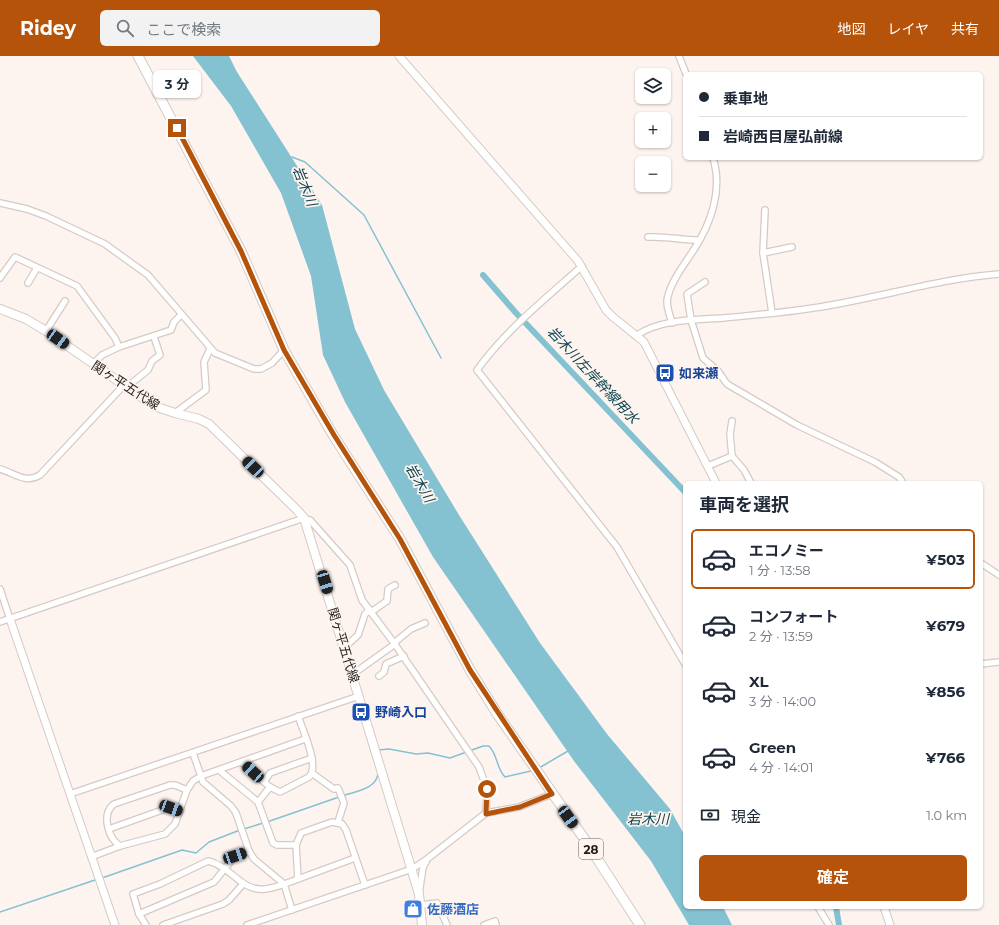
<!DOCTYPE html>
<html lang="ja">
<head>
<meta charset="utf-8">
<style>
	body { margin:0; font-family:Montserrat,"Noto Sans JP",sans-serif; background:#f2f2f3; color:#1f2937; height:100vh; display:flex; flex-direction:column; font-size:15px; white-space:nowrap }
	* { box-sizing:border-box; margin:0 }
	p { font-size:13px; color:#747a83 }
	.icon { flex:none; width:22px; height:22px; fill:none; stroke:currentColor; stroke-width:2; stroke-linecap:round; stroke-linejoin:round }
	.map { position:relative; flex:1; overflow:hidden }
	.details { position:absolute; left:683px; top:425px; width:300px; height:428px; display:flex; flex-direction:column; background:#fff; border-radius:6px; box-shadow:0 1px 3px #0004 }
	.details>* { flex:none }
	.guide { position:absolute; left:683px; top:16px; width:300px; height:88px; border-radius:6px; box-shadow:0 1px 3px #0004; display:grid; align-content:center; height:88px; padding:0 16px; background:#fff }
	.fabs { position:absolute; left:635px; top:12px; display:grid; gap:8px }
	.fabs a { display:grid; place-items:center; width:36px; height:36px; border-radius:6px; background:#fff; box-shadow:0 1px 3px #0004; font-size:20px }
	.end { position:absolute; width:18px; height:18px; margin:-9px; border:5px solid #b45309; background:#fff; box-shadow:0 0 0 2px #fff }
	.from { border-radius:50% }
	.bubble { position:absolute; height:28px; border-radius:6px; background:#fff; box-shadow:0 1px 3px #0004; font-size:13px; font-weight:700; line-height:28px; text-align:center }
	.car { position:absolute; width:12px; height:24px; margin:-12px -6px; border-radius:5px; box-shadow:0 0 3px 1px #0007; background:linear-gradient(#222 24%,#8ab4d8 0 40%,#222 0 76%,#8ab4d8 0 86%,#222 0) }
	.guide b { display:flex; align-items:center; gap:14px; height:38px; font-size:15px }
	.guide b+b { border-top:1px solid #e0e1e3 }
	.guide i { width:10px; height:10px; background:#1f2937 }
	ul { padding:0; list-style:none }
	li { display:flex; align-items:center; gap:12px; height:60px; margin:0 8px 6px; padding:0 8px; border:2px solid transparent; border-radius:6px }
	li div { flex:1 }
	li b { display:block; font-size:15px }
	li em { font-style:normal; font-weight:700 }
	li.active { border-color:#b45309 }
	li>.icon { width:36px; height:36px; stroke-width:1.5 }
	h2 { padding:0 16px; font-size:18px; line-height:48px }
	.pay { display:flex; align-items:center; gap:10px; height:44px; padding:0 16px; font-size:15px }
	.pay p { margin-inline-start:auto }
	.primary-button { display:flex; gap:8px; margin-top:auto; padding:8px 16px }
	.primary-button a { flex:1; height:46px; border-radius:6px; background:#b45309; color:#fff; font-size:16px; font-weight:700; line-height:46px; text-align:center }
	header { display:flex; align-items:center; gap:24px; box-sizing:border-box; height:56px; padding:0 20px; background:#b45309; color:#fff }
	header strong { font-size:19px }
	nav { display:flex; gap:22px; margin-inline-start:auto; font-size:14px }
	.search { width:280px; height:36px; background:#f2f2f3; display:flex; align-items:center; gap:10px; box-sizing:border-box; padding:0 14px; border-radius:6px; color:#747a83; font-size:15px }
	.map>svg:first-child { display:block }
	.water { fill:#84c2d2 }
	.lines { fill:none; stroke-linecap:round; stroke-linejoin:round }
	.stream { stroke:#84c2d2; stroke-width:1.5 }
	.canal { stroke:#84c2d2; stroke-width:6 }
	.minor-casing { stroke:#d5cac4; stroke-width:8 }
	.tertiary-casing { stroke:#d5cac4; stroke-width:9 }
	.secondary-casing { stroke:#d5cac4; stroke-width:10 }
	.primary-casing { stroke:#d5cac4; stroke-width:11 }
	.minor { stroke:#fff; stroke-width:5.5 }
	.tertiary { stroke:#fff; stroke-width:7 }
	.secondary { stroke:#fff; stroke-width:8 }
	.primary { stroke:#fff; stroke-width:9 }
	.route { stroke:#b45309; stroke-width:5 }
	.labels { text-anchor:middle; dominant-baseline:central; stroke-width:3.5; stroke-linejoin:round; paint-order:stroke }
	.shield { fill:#fef4ef; stroke:#635e5b; stroke-width:1 }
	.shield-label { font-size:12px; font-weight:bold; fill:#211d1b }
	.transit-label { font-size:13px; font-weight:bold; fill:#164399; stroke:#fef4ef; text-anchor:start }
	.street-label { font-size:13px; fill:#211d1b; stroke:#fef4ef }
	.shop-label { font-size:13px; font-weight:bold; fill:#366cbe; stroke:#fef4ef; text-anchor:start }
	.water-label { font-size:14px; font-style:italic; fill:#0d4551; stroke:#fef4ef }
</style>
</head>
<body>
<header>
<strong>Ridey</strong>
<div class="search"><svg class="icon" aria-label="search" viewBox="0 0 24 24"><circle cx="10" cy="10" r="6"/><path d="M15 15l6 6"/></svg>ここで検索</div>
<nav><a>地図</a><a>レイヤ</a><a>共有</a></nav>
</header>
<div class="map">
<svg width="999" height="869" viewBox="0 0 999 869">
	<rect width="100%" height="100%" fill="#fef4ef"/>
	<polygon class="water" points="193,0 229,0 237,16 322,149 355,273 384,334 459,459 540,587 607,678 670,753 685,780 685,851 723,851 732,869 689,869 651,805 574,705 433,501 345,346 323,299 311,220 281,137 231,50"/>
	<g class="lines">
		<g class="stream">
			<polyline points="292,101 305,106 364,159 441,302"/>
			<path d="M378,694L389,693L416,698L428,697L450,702L483,690H489C498,699 496,712 505,721L531,715"/>
			<polyline points="372,695 371,695 377,713"/>
			<polyline points="539,712 568,695"/>
			<path d="M342,740C356,735 377,733 378,717"/>
			<polyline points="267,766 339,741"/>
			<polyline points="244,773 263,767"/>
			<polyline points="102,822 182,794 196,797 209,786 240,774"/>
			<polyline points="0,856 95,824"/>
		</g>
		<g class="canal">
			<polyline points="483,219 516,257 685,436"/>
			<polyline points="836,851 839,869"/>
		</g>
		<defs>
			<g id="minor">
				<polyline points="679,0 686,18"/>
				<polyline points="0,147 27,153 46,160 105,188 123,201 148,219 215,297 254,313 261,313 272,307 284,294"/>
				<polyline points="765,154 763,197 772,257"/>
				<path d="M648,181C667,180 681,184 699,184"/>
				<polyline points="763,197 792,191"/>
				<path d="M582,210C545,243 506,274 477,314L617,491L685,608"/>
				<polyline points="0,222 15,201 77,230 115,282 119,291 102,299 93,308"/>
				<polyline points="705,226 687,238 691,264 703,302 718,315 727,328 797,369 875,406 899,421 903,427"/>
				<polyline points="28,227 37,212"/>
				<path d="M672,267C670,259 665,248 668,240C672,224 684,209 693,195C711,168 723,134 713,102"/>
				<polyline points="46,275 65,245"/>
				<path d="M637,279C661,263 695,264 723,262C753,259 783,257 813,252C876,243 936,223 999,218"/>
				<polyline points="119,291 171,274 174,266 181,259"/>
				<polyline points="128,330 148,314 152,305 160,299 154,281"/>
				<polyline points="175,357 206,334 204,306 210,293"/>
				<polyline points="732,365 730,378 732,400 744,414 751,427"/>
				<polyline points="708,410 732,400"/>
				<path d="M0,413C15,417 25,428 40,419L125,328"/>
				<polyline points="981,507 999,519"/>
				<polyline points="0,533 10,563"/>
				<polyline points="371,556 387,545 388,533 395,529"/>
				<polyline points="0,566 304,462 310,464 350,509 362,544 394,587 479,711 487,733 486,757 427,803 412,813 247,869"/>
				<polyline points="394,587 411,573 425,567"/>
				<polyline points="345,591 358,579 365,558 370,554"/>
				<polyline points="981,608 999,606"/>
				<polyline points="353,618 395,588"/>
				<polyline points="379,620 384,616 386,608 404,600"/>
				<polyline points="193,697 203,726 231,750 236,757 249,795 254,803 284,828 292,854"/>
				<path d="M241,706L270,731L280,736L309,721C320,710 303,675 298,660"/>
				<polyline points="219,714 258,746 273,787 277,789 296,789"/>
				<polyline points="313,718 334,733 338,732 344,747 338,766"/>
				<polyline points="264,726 270,717 312,702"/>
				<polyline points="70,738 359,640"/>
				<polyline points="258,746 270,731"/>
				<polyline points="486,757 519,751 552,738"/>
				<polyline points="109,773 165,753 171,752 180,755"/>
				<path d="M120,790C108,782 101,758 114,748L170,729H175L187,734L193,725L201,720L305,683"/>
				<polyline points="91,801 120,790 165,778 175,768 187,734"/>
				<polyline points="298,823 355,802"/>
				<polyline points="419,838 423,811 426,806"/>
				<polyline points="421,849 437,847 447,869"/>
				<polyline points="818,851 829,869"/>
				<polyline points="139,858 214,826 235,800 249,795"/>
				<path d="M146,869L139,858L133,838L160,828L208,805C231,810 241,836 265,833C276,832 287,827 298,823L296,789L301,777L332,766L342,768L346,774L365,829"/>
				<polyline points="163,869 223,848 229,844 243,828"/>
				<polyline points="484,869 495,865 496,869"/>
			</g>
			<g id="tertiary">
				<polyline points="399,0 578,205 606,254 613,261 644,286 716,427"/>
				<polyline points="10,563 115,869"/>
				<polyline points="884,851 890,869"/>
			</g>
			<polyline id="secondary" points="0,253 26,263 46,275 154,350 175,357 199,363 209,368 297,454 304,462 419,838 422,869"/>
			<polyline id="primary" points="138,0 241,195 284,294 333,379 400,483 470,614 498,659 585,784 640,869"/>
		</defs>
		<use href="#minor" class="minor-casing"/>
		<use href="#tertiary" class="tertiary-casing"/>
		<use href="#secondary" class="secondary-casing"/>
		<use href="#primary" class="primary-casing"/>
		<use href="#minor" class="minor"/>
		<use href="#tertiary" class="tertiary"/>
		<use href="#secondary" class="secondary"/>
		<use href="#primary" class="primary"/>
	</g>
	<g class="lines">
		<polyline class="route" points="177,72 241,195 284,294 334,379 400,483 470,614 552,738 520,751 486,758 487,733"/>
	</g>
	<defs>
		<symbol id="bus-square" viewBox="-11 -11 22 22"><rect x="-9" y="-9" width="18" height="18" rx="4" fill="#1a4fb4" stroke="#fef4ef"/><path d="M-5-6H5V4H4V6H2V4H-2V6H-4V4H-5ZM-3.5-4V0h7V-4ZM-3.5 1.2v1.5H-2V1.2ZM2 1.2v1.5H3.5V1.2Z" fill="#fff"/></symbol>
		<symbol id="shop-square" viewBox="-11 -11 22 22"><rect x="-9" y="-9" width="18" height="18" rx="4" fill="#3f7fe0" stroke="#fef4ef"/><path d="M-5-2.5h2.3a2.7 3.5 0 0 1 5.4 0H5L5.5 6h-11ZM-1.5-2.5h3a1.5 2.3 0 0 0-3 0Z" fill="#fff"/></symbol>
	</defs>
	<g fill-rule="evenodd">
		<use href="#bus-square" x="654" y="306" width="22" height="22"/>
		<use href="#bus-square" x="350" y="645" width="22" height="22"/>
		<use href="#shop-square" x="402" y="842" width="22" height="22"/>
	</g>
	<g class="labels">
		<rect class="shield" x="579" y="783" width="24" height="20" rx="3"/>
		<g class="shield-label">
			<text x="591" y="793">28</text>
		</g>
		<g class="transit-label">
			<text x="679" y="317">如来瀬</text>
			<text x="375" y="656">野崎入口</text>
		</g>
		<g class="street-label">
			<text transform="translate(126 329) rotate(33)">関ヶ平五代線</text>
			<text transform="translate(344 589) rotate(73)">関ヶ平五代線</text>
		</g>
		<g class="shop-label">
			<text x="427" y="853">佐藤酒店</text>
		</g>
		<g class="water-label">
			<text transform="translate(305 130) rotate(68)">岩木川</text>
			<text transform="translate(593 319) rotate(47)">岩木川左岸幹線用水</text>
			<text transform="translate(420 427) rotate(60)">岩木川</text>
			<text x="648" y="763">岩木川</text>
		</g>
	</g>
</svg>
<div class="fabs">
<a><svg class="icon" aria-label="layers" viewBox="0 0 24 24"><path d="M12 4l9 5-9 5-9-5zM3 14l9 5 9-5"/></svg></a>
<a>+</a>
<a>−</a>
</div>
<i class="end from" style="left:487px;top:733px"></i>
<i class="end" style="left:177px;top:72px"></i>
<div class="bubble" style="left:153px;top:14px;width:48px">3 分</div>
<i class="car" style="left:58px;top:283px;rotate:125deg"></i>
<i class="car" style="left:253px;top:411px;rotate:314deg"></i>
<i class="car" style="left:325px;top:526px;rotate:163deg"></i>
<i class="car" style="left:253px;top:716px;rotate:312deg"></i>
<i class="car" style="left:171px;top:752px;rotate:110deg"></i>
<i class="car" style="left:568px;top:761px;rotate:144deg"></i>
<i class="car" style="left:235px;top:800px;rotate:72deg"></i>
<div class="guide">
<b><i class="from"></i>乗車地</b>
<b><i></i>岩崎西目屋弘前線</b>
</div>
<section class="details">
<h2>車両を選択</h2>
<ul>
<li class="active"><svg class="icon" aria-label="car" viewBox="0 0 24 24"><path d="M5 17H2v-5l4-1 3-4h7l3 4 3 1v5h-3M9 17h6M6 11h13"/><circle cx="7" cy="17" r="2"/><circle cx="17" cy="17" r="2"/></svg><div><b>エコノミー</b><p>1 分 · 13:58</p></div><em>¥503</em></li>
<li><svg class="icon" aria-label="car" viewBox="0 0 24 24"><path d="M5 17H2v-5l4-1 3-4h7l3 4 3 1v5h-3M9 17h6M6 11h13"/><circle cx="7" cy="17" r="2"/><circle cx="17" cy="17" r="2"/></svg><div><b>コンフォート</b><p>2 分 · 13:59</p></div><em>¥679</em></li>
<li><svg class="icon" aria-label="car" viewBox="0 0 24 24"><path d="M5 17H2v-5l4-1 3-4h7l3 4 3 1v5h-3M9 17h6M6 11h13"/><circle cx="7" cy="17" r="2"/><circle cx="17" cy="17" r="2"/></svg><div><b>XL</b><p>3 分 · 14:00</p></div><em>¥856</em></li>
<li><svg class="icon" aria-label="car" viewBox="0 0 24 24"><path d="M5 17H2v-5l4-1 3-4h7l3 4 3 1v5h-3M9 17h6M6 11h13"/><circle cx="7" cy="17" r="2"/><circle cx="17" cy="17" r="2"/></svg><div><b>Green</b><p>4 分 · 14:01</p></div><em>¥766</em></li>
</ul>
<div class="pay"><svg class="icon" aria-label="cash" viewBox="0 0 24 24"><path d="M3 7h18v10H3z"/><circle cx="12" cy="12" r="2"/></svg>現金<p>1.0 km</p></div>
<div class="primary-button"><a>確定</a></div>
</section>
</div>
</body>
</html>
